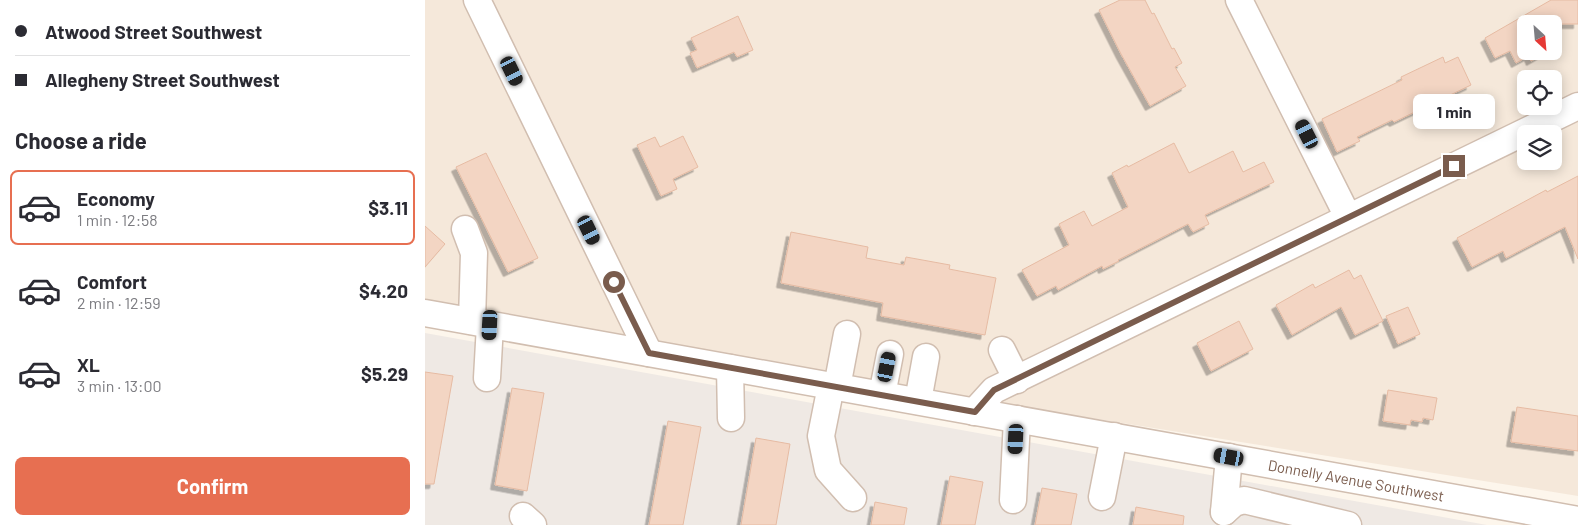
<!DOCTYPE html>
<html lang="en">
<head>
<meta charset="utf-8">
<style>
	body { margin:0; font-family:Barlow,sans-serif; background:#f2f2f3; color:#2b2b33; height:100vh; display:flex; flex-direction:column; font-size:19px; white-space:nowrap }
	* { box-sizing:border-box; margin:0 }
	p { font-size:16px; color:#7c7c81 }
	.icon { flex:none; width:28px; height:28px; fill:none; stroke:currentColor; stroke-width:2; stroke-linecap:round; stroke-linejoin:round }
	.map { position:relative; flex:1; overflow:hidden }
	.drawer { display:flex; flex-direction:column; background:#fff; width:425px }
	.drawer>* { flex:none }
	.banner { display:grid; align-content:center; height:110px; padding:0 15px; background:#fff }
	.needle { width:32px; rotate:154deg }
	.tools { position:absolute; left:1092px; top:15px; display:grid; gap:10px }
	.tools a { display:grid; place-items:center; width:45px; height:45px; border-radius:8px; background:#fff; box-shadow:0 2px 12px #0003; font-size:25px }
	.end { position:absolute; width:22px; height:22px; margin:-11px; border:6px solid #7a5c4d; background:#fff; box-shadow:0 0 0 2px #fff }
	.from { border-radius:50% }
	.bubble { position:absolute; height:35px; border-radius:8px; background:#fff; box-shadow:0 2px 12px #0003; font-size:16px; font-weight:700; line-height:35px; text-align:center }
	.car { position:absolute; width:15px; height:30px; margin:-15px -8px; border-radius:6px; box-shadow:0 0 4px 1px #0007; background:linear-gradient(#222 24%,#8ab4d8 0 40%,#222 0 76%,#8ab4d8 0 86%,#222 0) }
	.banner b { display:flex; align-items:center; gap:18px; height:48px; font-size:19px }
	.banner b+b { border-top:1px solid #e1e1e2 }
	.banner i { width:12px; height:12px; background:#2b2b33 }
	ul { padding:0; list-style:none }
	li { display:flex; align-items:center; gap:15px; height:75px; margin:0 10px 8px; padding:0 5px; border:2px solid transparent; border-radius:8px }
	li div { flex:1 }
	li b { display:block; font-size:19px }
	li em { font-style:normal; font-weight:700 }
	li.current { border-color:#e76f51 }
	li>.icon { width:45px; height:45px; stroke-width:1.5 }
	h2 { padding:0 15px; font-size:22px; line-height:60px }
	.primary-button { display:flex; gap:10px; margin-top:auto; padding:10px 15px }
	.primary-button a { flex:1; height:58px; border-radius:8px; background:#e76f51; color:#fff; font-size:20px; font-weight:700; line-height:58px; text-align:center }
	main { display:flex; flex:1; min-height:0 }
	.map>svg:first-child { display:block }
	.residential { fill:#f5e8da; fill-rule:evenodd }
	.industrial { fill:#efe9e4 }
	.building { fill:#f3d5c3; stroke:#e6bba3; filter:url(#shadow) }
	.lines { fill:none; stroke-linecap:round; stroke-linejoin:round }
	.minor-casing { stroke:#d1beb0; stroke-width:29 }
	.minor { stroke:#fff; stroke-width:26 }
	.route { stroke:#7a5c4d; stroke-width:6 }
	.labels { text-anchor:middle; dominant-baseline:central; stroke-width:4.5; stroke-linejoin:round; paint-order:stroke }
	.street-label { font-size:15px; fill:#7a5c4d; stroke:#fffaf3 }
</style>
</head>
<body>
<main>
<section class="drawer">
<div class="banner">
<b><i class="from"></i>Atwood Street Southwest</b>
<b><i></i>Allegheny Street Southwest</b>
</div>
<h2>Choose a ride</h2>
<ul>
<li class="current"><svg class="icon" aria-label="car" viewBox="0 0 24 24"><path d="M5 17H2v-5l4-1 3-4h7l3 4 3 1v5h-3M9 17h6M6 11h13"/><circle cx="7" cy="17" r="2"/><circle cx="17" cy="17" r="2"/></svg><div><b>Economy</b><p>1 min · 12:58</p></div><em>$3.11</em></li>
<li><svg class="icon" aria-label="car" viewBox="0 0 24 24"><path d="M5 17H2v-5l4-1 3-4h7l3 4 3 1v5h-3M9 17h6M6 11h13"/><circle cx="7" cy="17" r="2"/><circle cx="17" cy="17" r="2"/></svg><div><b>Comfort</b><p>2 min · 12:59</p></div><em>$4.20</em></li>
<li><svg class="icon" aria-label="car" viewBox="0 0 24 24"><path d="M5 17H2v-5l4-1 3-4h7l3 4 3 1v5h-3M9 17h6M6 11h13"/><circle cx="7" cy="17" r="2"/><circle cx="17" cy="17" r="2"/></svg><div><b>XL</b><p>3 min · 13:00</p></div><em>$5.29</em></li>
</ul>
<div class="primary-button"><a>Confirm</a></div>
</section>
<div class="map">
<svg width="1153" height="525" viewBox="0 0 1153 525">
	<defs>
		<filter id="shadow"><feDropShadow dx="-4.5" dy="4.5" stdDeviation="0" flood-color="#0004"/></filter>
	</defs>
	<rect width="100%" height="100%" fill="#fdf6ec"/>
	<path class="residential" d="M0,0H1153V496L216,346L0,305ZM1101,24H1129V51H1101ZM1101,79H1129V106H1101ZM1101,134H1129V161H1101Z"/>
	<polygon class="industrial" points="0,333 1062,525 0,525"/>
	<g class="building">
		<polygon points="695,0 720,0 727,14 729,13 747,49 749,48 757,63 750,67 761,86 725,106 696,54 674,10"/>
		<polygon points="1126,0 1153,0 1153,24 1101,24 1101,51 1120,51 1120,53 1106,61 1104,56 1091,63 1085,51 1070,58 1060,38"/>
		<polygon points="313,16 328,50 312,57 309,52 272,68 265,53 272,50 266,38"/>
		<polygon points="1018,57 1020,63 1033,57 1046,85 969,122 967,120 932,137 935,141 912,152 897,119 977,80 976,77"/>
		<polygon points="258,136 273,167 248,179 252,189 236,196 212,145 230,137 235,147"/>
		<polygon points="749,143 764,173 808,151 818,172 839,162 849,182 780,215 784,224 768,232 763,224 693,260 694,261 678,269 677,266 633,290 631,286 612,296 597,270 644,245 634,224 659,211 667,226 703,207 687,173 702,165 703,167"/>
		<polygon points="61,153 113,258 83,272 31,167"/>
		<polygon points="1153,176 1153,259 1140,227 1081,258 1078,251 1047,267 1032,238 1121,190 1122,192"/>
		<polygon points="0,226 20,244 0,267"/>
		<polygon points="366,232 443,247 441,258 479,265 481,257 525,265 524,269 571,278 560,335 456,316 458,303 356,283"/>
		<polygon points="924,270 929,279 936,275 958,321 930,335 916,307 867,335 851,305 888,284 890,288"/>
		<polygon points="983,307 995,334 973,344 961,316"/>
		<polygon points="814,321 828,349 786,371 772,343"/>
		<polygon points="0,372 28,376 9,484 0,484"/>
		<polygon points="87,388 119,393 102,491 70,485"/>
		<polygon points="963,390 1012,398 1008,420 998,418 997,422 986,420 985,425 958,421"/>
		<polygon points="1092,407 1153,416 1153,451 1086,442"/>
		<polygon points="243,421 276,427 258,525 224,525"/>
		<polygon points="331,438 365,444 351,525 316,525"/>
		<polygon points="525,476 558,482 550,525 516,525"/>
		<polygon points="617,488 652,494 646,525 610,525"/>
		<polygon points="450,502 482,508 479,525 446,525"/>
		<polygon points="711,507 759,516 758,525 708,525"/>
	</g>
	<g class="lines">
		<defs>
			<g id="minor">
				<polyline points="52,0 224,353"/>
				<polyline points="814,0 923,217"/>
				<polyline points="40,229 49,253 47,321"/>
				<path id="s1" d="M0,313L1153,520"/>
				<polyline points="577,350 592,380"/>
				<polyline points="305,368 306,418"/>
				<polyline points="62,378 65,325"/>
				<polyline points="406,386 396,436 403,470 428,498"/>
				<polyline points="412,387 422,334"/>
				<polyline points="457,395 465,354"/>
				<polyline points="493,401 501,357"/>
				<polyline points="549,412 569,390 1153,106"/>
				<polyline points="677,497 689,436"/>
				<polyline points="588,500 592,419"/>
				<polyline points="799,512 809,503 819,500 923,525"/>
				<polyline points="799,512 804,457"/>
				<polyline points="98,516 108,525"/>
			</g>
		</defs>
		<use href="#minor" class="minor-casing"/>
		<use href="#minor" class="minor"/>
	</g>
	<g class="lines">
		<polyline class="route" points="189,282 224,353 550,412 569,390 1029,166"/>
	</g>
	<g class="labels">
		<g class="street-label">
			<text stroke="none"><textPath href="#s1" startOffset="946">Donnelly Avenue Southwest</textPath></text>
		</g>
	</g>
</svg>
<div class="tools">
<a><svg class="needle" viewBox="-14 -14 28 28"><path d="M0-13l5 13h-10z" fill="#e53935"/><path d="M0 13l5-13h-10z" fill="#7c7c81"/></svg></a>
<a><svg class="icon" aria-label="locate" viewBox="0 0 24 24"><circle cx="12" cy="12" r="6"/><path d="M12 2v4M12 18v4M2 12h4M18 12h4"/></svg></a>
<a><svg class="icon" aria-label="layers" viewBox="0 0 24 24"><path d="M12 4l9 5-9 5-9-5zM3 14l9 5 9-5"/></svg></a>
</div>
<i class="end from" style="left:189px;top:282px"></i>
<i class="end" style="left:1029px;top:166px"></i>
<div class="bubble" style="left:988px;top:94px;width:82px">1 min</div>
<i class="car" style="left:87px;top:71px;rotate:154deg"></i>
<i class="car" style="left:882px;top:134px;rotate:333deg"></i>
<i class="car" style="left:164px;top:230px;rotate:154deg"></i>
<i class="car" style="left:65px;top:325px;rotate:183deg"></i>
<i class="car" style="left:462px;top:367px;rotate:11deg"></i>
<i class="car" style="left:591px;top:439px;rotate:183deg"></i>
<i class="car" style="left:804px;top:457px;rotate:280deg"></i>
</div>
</main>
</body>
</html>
